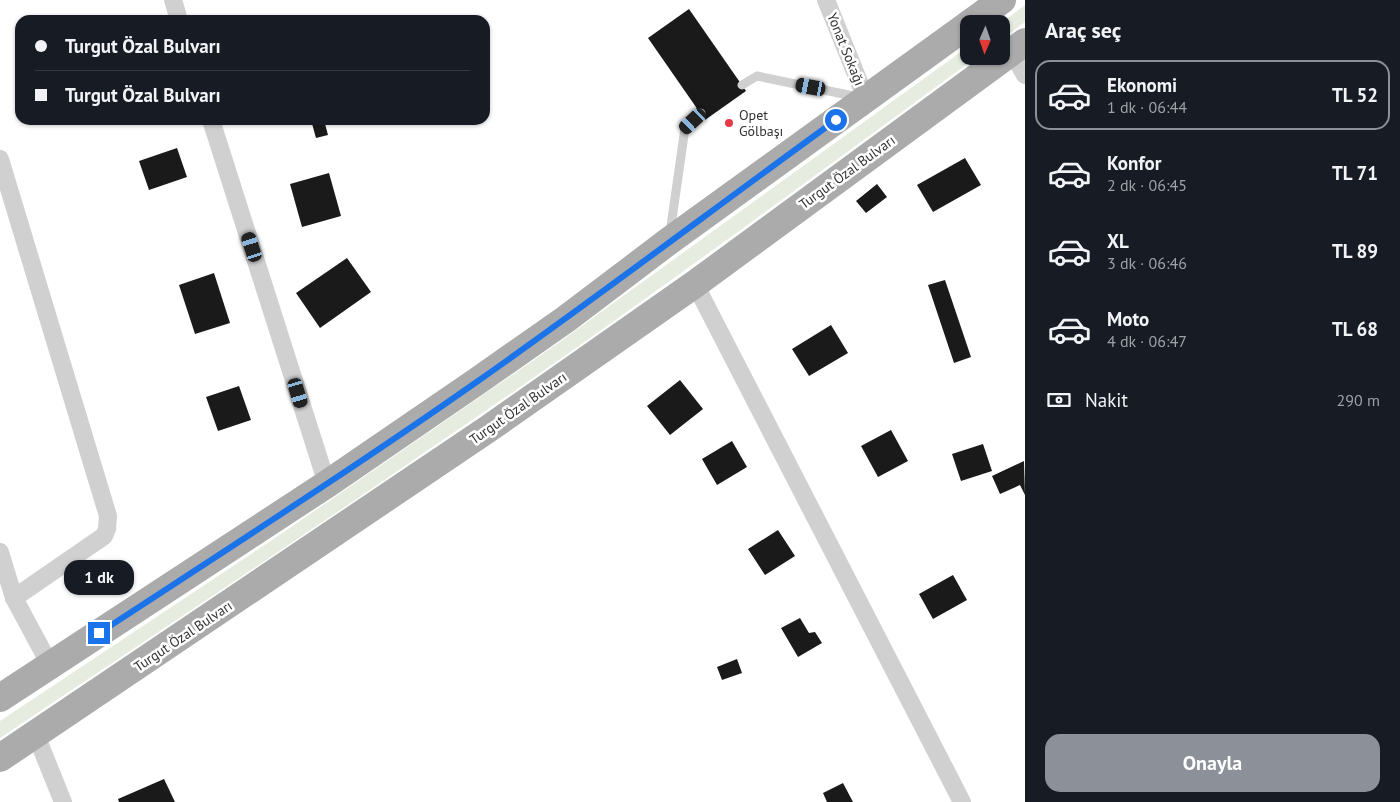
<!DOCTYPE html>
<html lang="tr">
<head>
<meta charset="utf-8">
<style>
	body { margin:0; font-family:"PT Sans",sans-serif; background:#242831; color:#f1f3f6; height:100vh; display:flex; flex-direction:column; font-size:19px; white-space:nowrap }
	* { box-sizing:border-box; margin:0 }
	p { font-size:16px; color:#9ea1a6 }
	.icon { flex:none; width:28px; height:28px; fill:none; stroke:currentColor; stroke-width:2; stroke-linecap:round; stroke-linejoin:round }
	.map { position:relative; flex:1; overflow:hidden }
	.panel { display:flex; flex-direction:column; background:#171b24; width:375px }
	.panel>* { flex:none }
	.top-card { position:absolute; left:15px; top:15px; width:475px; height:110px; border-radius:15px; box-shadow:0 1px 4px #0004; display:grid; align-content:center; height:110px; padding:0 20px; background:#171b24 }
	.needle { width:32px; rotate:182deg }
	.buttons { position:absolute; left:960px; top:15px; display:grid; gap:10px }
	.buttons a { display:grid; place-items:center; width:50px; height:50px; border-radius:10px; background:#171b24; box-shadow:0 1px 4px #0004; font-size:25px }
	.end { position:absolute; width:22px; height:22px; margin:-11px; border:6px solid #1a73e8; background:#fff; box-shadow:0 0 0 2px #fff }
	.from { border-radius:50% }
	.bubble { position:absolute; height:35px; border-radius:15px; background:#171b24; box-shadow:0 1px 4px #0004; font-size:16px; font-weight:800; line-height:35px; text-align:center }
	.car { position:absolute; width:15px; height:30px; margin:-15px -8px; border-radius:6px; box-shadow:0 0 4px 1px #0007; background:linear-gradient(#222 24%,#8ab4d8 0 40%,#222 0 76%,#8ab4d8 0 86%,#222 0) }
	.top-card b { display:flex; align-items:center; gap:18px; height:48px; font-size:19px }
	.top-card b+b { border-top:1px solid #363941 }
	.top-card i { width:12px; height:12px; background:#f1f3f6 }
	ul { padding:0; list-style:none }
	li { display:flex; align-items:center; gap:15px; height:70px; margin:0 10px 8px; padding:0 10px; border:2px solid transparent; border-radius:15px }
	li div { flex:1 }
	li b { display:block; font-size:19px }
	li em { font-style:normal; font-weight:800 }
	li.active { border-color:#8c9099 }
	li>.icon { width:45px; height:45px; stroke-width:1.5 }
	h2 { padding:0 20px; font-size:22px; line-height:60px }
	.pay { display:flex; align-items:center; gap:12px; height:55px; padding:0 20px; font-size:19px }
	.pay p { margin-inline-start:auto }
	.cta { display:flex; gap:10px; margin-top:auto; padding:10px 20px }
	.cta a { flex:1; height:58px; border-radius:15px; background:#8c9099; color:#fff; font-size:20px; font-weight:800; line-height:58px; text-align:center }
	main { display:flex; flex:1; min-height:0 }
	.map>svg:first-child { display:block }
	.green { fill:#e6ecdf }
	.building { fill:#1a1a1a }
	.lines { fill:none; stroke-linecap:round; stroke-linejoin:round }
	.service { stroke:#d0d0d0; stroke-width:9 }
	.minor { stroke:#d0d0d0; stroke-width:18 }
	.primary { stroke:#ababab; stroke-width:28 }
	.route { stroke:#1a73e8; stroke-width:6 }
	.poi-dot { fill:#e63946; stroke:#fff; stroke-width:2 }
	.labels { text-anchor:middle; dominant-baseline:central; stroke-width:5; stroke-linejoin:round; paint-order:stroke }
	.street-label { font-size:14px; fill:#333; stroke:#fff }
	.poi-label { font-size:14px; fill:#333; stroke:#fff; text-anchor:start }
</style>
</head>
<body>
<main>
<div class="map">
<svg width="1025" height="802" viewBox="0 0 1025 802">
	<rect width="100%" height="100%" fill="#fff"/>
	<g class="green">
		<polygon points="1025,5 1025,22 1001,40 1001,24 1000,24"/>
		<path d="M969,46V56H978C825,168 673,281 517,389C346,508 173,622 0,738V721L281,534L554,346Z"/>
	</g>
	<g class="building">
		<polygon points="689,9 746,91 705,120 648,38"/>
		<polygon points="311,120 324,120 328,135 316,138"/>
		<polygon points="177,148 187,177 149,190 139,161"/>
		<polygon points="965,158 981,185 933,212 917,185"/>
		<polygon points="329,173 341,216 302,227 290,184"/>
		<polygon points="877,184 887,197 866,213 856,201"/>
		<polygon points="347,258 371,292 320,328 296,293"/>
		<polygon points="214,273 230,323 195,334 179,285"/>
		<polygon points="945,280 971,357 954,363 928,285"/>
		<polygon points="831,325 848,353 809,376 792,349"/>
		<polygon points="680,380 703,409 670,435 647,406"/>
		<polygon points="239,386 251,420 218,431 206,397"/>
		<polygon points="891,430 908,461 878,477 861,446"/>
		<polygon points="732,441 747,467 717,485 702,459"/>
		<polygon points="983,444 992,471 961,481 952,454"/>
		<polygon points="1024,461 1025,495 1020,485 1000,494 992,476"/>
		<polygon points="778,530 795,556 765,575 748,549"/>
		<polygon points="953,575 967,600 933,619 919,594"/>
		<polygon points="800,618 809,633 815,632 822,643 798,657 781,628"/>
		<polygon points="737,659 742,673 722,680 717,667"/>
		<polygon points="164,779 175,802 119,802 118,799"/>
		<polygon points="843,783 853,802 827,802 823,793"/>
	</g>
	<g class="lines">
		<g class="service">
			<polyline points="742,85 757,76 858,97"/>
			<polyline points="670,233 685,128 701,113"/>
		</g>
		<g class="minor">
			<polyline points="173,0 179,20"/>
			<polyline points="826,0 866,99"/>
			<polyline points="1012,52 1025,75"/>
			<polyline points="211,120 327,484"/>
			<polyline points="0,159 108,516 107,529 104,536 14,598"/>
			<polyline points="695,284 962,802"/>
			<polyline points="0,552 14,598 50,665"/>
			<polyline points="36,735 63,802"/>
		</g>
		<g class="primary">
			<polyline points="969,24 1002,0"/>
			<polyline points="0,698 327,484 476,382 566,319 669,241 969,24"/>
			<polyline points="0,758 488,429 695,284 1025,42"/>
		</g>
	</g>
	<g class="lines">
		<path class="route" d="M99,633C226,550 354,468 478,381C599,296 716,207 836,120"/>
	</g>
	<circle class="poi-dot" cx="729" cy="123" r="5"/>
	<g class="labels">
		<g class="street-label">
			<text transform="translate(846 49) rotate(68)">Yonat Sokağı</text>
			<text transform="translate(847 172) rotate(-36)">Turgut Özal Bulvarı</text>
			<text transform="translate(518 408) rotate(-35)">Turgut Özal Bulvarı</text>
			<text transform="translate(183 636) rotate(-34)">Turgut Özal Bulvarı</text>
		</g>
		<g class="poi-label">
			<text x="739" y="115">Opet<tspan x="739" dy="16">Gölbaşı</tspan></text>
		</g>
	</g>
</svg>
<div class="buttons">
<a><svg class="needle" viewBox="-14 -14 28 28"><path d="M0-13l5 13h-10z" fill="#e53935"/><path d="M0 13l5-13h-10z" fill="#9ea1a6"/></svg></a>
</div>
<i class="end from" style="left:836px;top:120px"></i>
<i class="end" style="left:99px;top:633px"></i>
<div class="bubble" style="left:64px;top:560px;width:70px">1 dk</div>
<i class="car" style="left:811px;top:87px;rotate:281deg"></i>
<i class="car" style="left:693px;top:121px;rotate:227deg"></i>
<i class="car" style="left:252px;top:247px;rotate:342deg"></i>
<i class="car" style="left:298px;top:393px;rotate:163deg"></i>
<div class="top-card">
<b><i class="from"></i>Turgut Özal Bulvarı</b>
<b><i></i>Turgut Özal Bulvarı</b>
</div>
</div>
<section class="panel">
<h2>Araç seç</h2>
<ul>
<li class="active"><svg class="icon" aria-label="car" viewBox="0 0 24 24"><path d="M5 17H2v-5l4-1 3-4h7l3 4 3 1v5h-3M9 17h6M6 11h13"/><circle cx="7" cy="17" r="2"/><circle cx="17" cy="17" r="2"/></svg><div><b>Ekonomi</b><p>1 dk · 06:44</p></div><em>TL 52</em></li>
<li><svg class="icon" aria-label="car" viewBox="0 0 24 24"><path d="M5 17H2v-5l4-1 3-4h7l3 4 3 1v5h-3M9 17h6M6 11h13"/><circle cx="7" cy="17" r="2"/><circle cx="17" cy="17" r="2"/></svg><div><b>Konfor</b><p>2 dk · 06:45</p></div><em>TL 71</em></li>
<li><svg class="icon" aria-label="car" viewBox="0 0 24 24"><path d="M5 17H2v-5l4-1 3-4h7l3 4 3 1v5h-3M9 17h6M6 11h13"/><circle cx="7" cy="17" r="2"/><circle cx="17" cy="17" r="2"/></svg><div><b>XL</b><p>3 dk · 06:46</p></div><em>TL 89</em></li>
<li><svg class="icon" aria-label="car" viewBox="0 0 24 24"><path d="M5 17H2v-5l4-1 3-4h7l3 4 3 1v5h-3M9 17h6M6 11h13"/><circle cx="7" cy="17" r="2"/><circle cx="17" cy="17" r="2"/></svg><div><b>Moto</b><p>4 dk · 06:47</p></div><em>TL 68</em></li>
</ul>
<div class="pay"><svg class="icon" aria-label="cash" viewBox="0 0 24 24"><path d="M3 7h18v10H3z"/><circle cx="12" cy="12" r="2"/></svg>Nakit<p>290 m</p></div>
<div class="cta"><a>Onayla</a></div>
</section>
</main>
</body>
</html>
